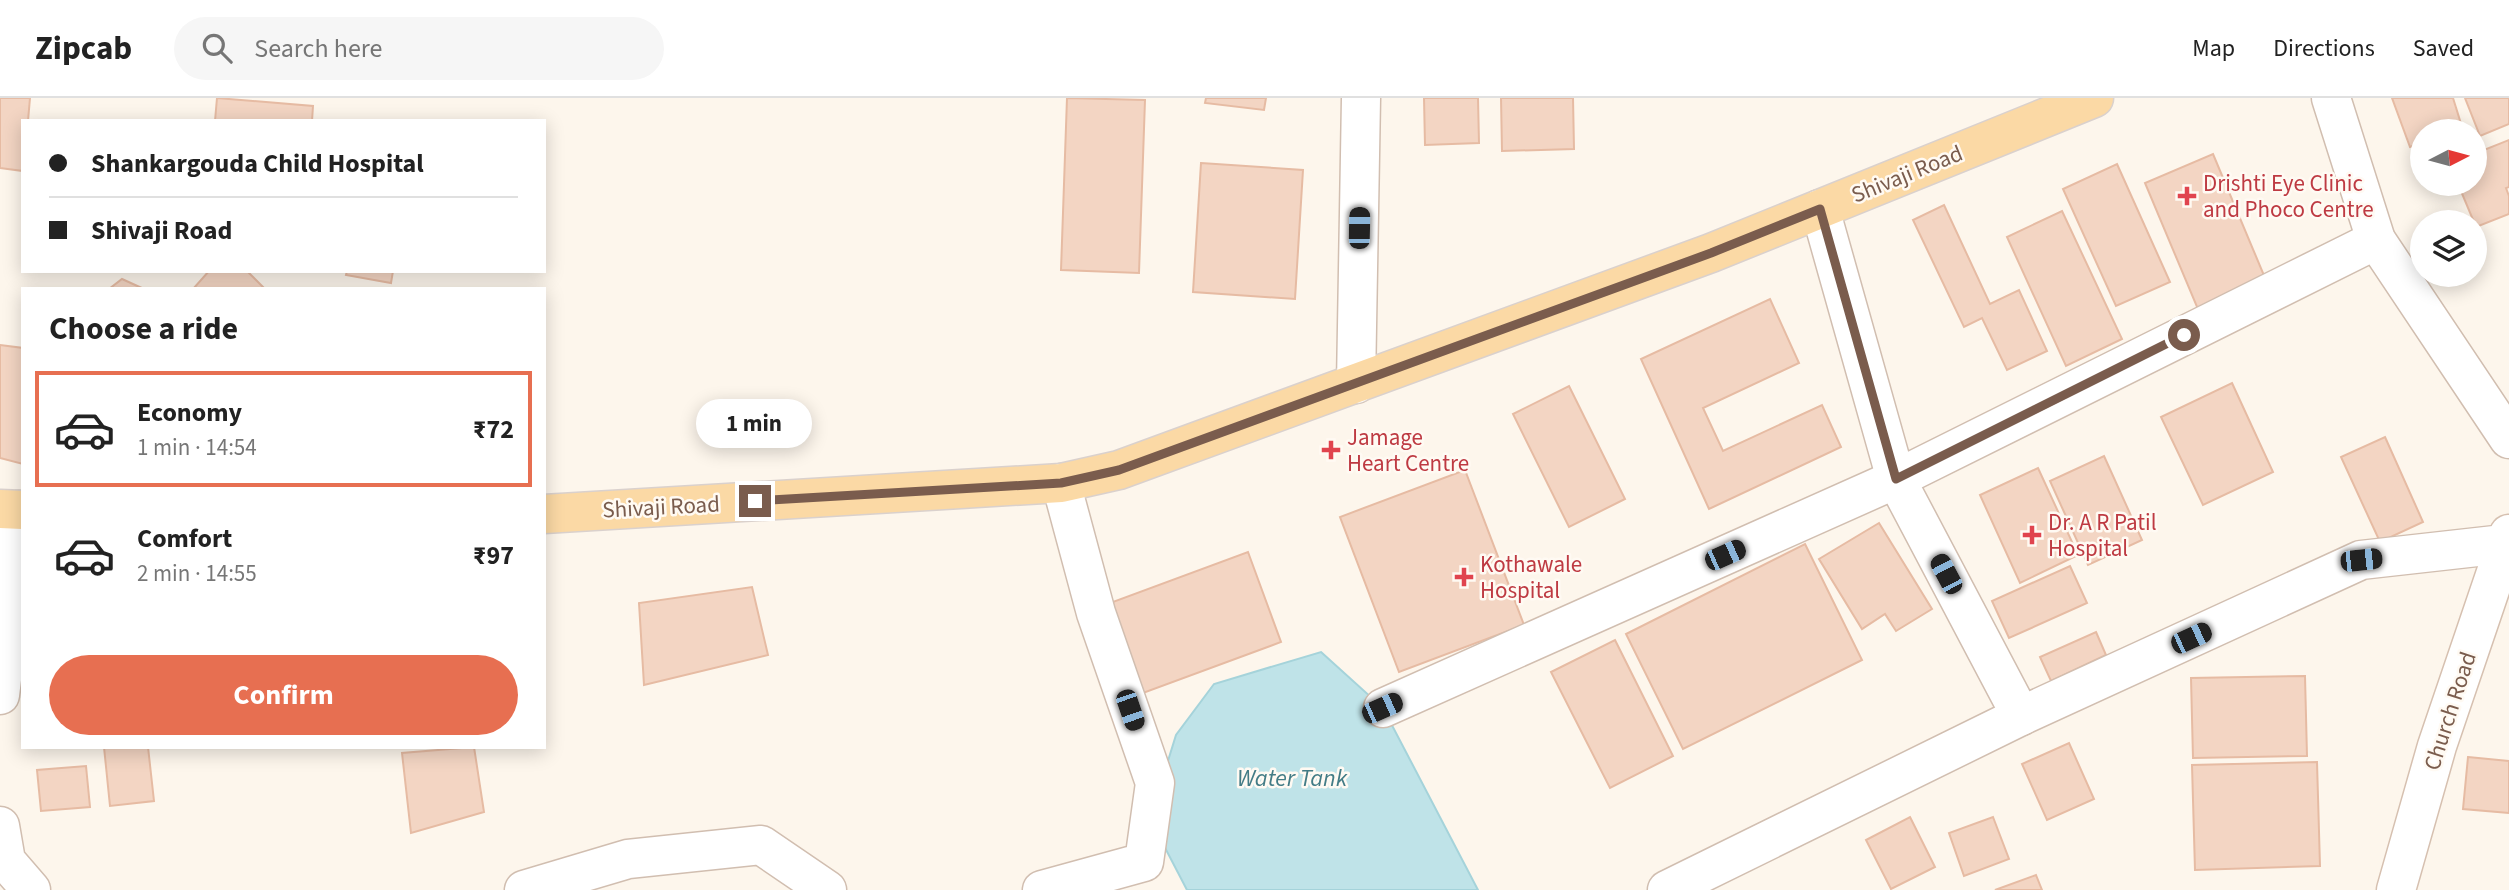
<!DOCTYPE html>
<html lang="en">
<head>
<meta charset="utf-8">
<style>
	body { margin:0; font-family:"Source Sans 3",sans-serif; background:#f6f6f6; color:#222; height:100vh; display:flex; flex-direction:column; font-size:26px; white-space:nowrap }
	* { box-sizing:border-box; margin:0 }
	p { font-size:23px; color:#767676 }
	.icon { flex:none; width:38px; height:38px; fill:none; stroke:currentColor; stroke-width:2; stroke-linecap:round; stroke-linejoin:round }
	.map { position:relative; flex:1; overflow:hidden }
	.drawer { position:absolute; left:21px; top:189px; width:525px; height:462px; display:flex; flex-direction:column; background:#fff; border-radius:0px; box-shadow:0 4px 18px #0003 }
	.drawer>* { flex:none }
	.banner { position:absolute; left:21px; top:21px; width:525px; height:154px; border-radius:0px; box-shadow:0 4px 18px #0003; display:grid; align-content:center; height:154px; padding:0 28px; background:#fff }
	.needle { width:46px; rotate:84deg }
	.buttons { position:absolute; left:2410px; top:21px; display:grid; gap:14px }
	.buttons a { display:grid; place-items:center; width:77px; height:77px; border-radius:50%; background:#fff; box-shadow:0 4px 18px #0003; font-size:35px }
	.end { position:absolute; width:32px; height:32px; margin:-16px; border:9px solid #7a5c4d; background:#fff; box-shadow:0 0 0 4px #fff }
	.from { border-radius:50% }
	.bubble { position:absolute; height:49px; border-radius:24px; background:#fff; box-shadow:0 4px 18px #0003; font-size:23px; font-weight:700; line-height:49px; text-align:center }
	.car { position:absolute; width:21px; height:42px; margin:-21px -10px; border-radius:9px; box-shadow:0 0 5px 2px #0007; background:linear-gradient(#222 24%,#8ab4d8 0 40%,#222 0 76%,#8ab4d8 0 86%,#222 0) }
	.banner b { display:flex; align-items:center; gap:24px; height:66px; font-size:26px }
	.banner b+b { border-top:2px solid #e0e0e0 }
	.banner i { width:18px; height:18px; background:#222 }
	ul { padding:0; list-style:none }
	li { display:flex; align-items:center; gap:21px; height:116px; margin:0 14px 10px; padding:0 14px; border:4px solid transparent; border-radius:0px }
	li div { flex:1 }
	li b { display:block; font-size:26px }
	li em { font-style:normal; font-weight:700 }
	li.selected { border-color:#e76f51 }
	li>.icon { width:63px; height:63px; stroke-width:1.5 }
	h2 { padding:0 28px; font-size:32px; line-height:84px }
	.primary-button { display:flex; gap:14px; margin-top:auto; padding:14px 28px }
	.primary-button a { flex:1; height:80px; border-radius:42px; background:#e76f51; color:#fff; font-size:28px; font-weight:700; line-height:80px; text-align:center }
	header { display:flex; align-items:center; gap:42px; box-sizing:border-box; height:98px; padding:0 35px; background:#fff; border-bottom:2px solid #e0e0e0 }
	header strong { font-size:33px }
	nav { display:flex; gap:38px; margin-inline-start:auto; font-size:24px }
	.search { width:490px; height:63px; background:#f6f6f6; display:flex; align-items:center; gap:18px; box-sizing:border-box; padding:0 24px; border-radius:38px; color:#767676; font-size:26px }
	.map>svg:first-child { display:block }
	.water { fill:#bfe3e8; stroke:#a5d3da; stroke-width:2 }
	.building { fill:#f3d5c3; stroke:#e6bba3; stroke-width:2 }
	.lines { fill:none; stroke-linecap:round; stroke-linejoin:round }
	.street-casing { stroke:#d1beb0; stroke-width:41 }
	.secondary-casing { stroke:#d6c0b0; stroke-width:41 }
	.primary-casing { stroke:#dad1cd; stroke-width:41 }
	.street { stroke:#fff; stroke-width:38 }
	.secondary { stroke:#fff; stroke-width:38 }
	.primary { stroke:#fbd9a5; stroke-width:38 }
	.route { stroke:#7a5c4d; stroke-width:9 }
	.health-dot { fill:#e0444e; stroke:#fffaf3; stroke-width:2.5 }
	.labels { text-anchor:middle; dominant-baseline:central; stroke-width:5; stroke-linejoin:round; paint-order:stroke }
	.street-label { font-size:23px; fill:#7a5c4d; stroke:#fffaf3 }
	.health-label { font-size:23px; fill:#be3a42; stroke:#fffaf3; text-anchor:start }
	.water-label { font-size:24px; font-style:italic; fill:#437c86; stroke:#fffaf3 }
</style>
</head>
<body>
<header>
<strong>Zipcab</strong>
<div class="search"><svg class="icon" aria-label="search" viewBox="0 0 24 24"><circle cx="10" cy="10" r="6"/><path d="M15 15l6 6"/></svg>Search here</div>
<nav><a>Map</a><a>Directions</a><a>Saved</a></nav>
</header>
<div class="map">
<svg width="2509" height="792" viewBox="0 0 2509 792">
	<rect width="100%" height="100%" fill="#fdf6ec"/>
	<polygon class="water" points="1321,554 1383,610 1478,792 1187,792 1150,721 1176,637 1214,586"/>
	<g class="building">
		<polygon points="0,0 30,0 28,23 23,23 23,73 0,70"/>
		<polygon points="217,0 313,8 312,23 215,23"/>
		<polygon points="1067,0 1145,2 1139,175 1061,172"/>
		<polygon points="1206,0 1266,0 1264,12 1205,5"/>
		<polygon points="1424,0 1478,0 1479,45 1425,47"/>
		<polygon points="1501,0 1573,0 1574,51 1502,53"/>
		<polygon points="2392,0 2453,0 2462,29 2451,33 2422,33 2422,45 2410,49"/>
		<polygon points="2465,0 2509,0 2509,26 2480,38"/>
		<polygon points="2509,42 2509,89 2506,90 2509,98 2509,116 2476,129 2458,86 2474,86 2474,56"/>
		<polygon points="2213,56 2268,187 2200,216 2145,85"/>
		<polygon points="1201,65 1303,72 1295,201 1193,194"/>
		<polygon points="2117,66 2170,184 2116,208 2063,91"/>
		<polygon points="1944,107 1990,206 2019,192 2047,253 2007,272 1982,220 1964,229 1913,122"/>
		<polygon points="2062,113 2122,241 2066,268 2007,139"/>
		<polygon points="209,173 247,173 265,191 193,191"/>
		<polygon points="347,173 393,173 391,185 346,177"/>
		<polygon points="122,181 144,191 109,191"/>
		<polygon points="1770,201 1799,265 1703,310 1723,353 1822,307 1841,349 1709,411 1641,261"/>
		<polygon points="0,247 23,250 23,366 0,360"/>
		<polygon points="2232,285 2273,374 2203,407 2161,319"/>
		<polygon points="1569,288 1625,401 1569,429 1513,316"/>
		<polygon points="2385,339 2423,424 2380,444 2341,359"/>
		<polygon points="2104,358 2142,442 2088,467 2050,383"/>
		<polygon points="2038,370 2078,457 2020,485 1980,397"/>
		<polygon points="1465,372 1524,527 1399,574 1340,419"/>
		<polygon points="1879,425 1932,511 1896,533 1885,516 1862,531 1819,461"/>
		<polygon points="1805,446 1862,562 1683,651 1626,536"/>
		<polygon points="1248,454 1281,544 1143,595 1110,505"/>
		<polygon points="2070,468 2087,505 2009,540 1992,503"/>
		<polygon points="752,489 768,557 644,587 639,505"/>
		<polygon points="2096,534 2106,557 2051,583 2040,559"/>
		<polygon points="1615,542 1673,658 1610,690 1551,574"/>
		<polygon points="2305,578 2307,658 2193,660 2191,580"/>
		<polygon points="2069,645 2094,701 2047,722 2022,666"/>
		<polygon points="104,649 148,649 154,703 110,708"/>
		<polygon points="474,649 484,714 411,735 402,655"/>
		<polygon points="2468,659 2509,663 2509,715 2463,711"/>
		<polygon points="2317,664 2320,768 2195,772 2192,667"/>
		<polygon points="86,668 90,709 41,713 37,672"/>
		<polygon points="1910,719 1935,769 1891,791 1866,742"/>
		<polygon points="1993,719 2009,761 1964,778 1949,735"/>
		<polygon points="2036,777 2042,792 1995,792"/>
	</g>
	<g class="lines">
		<defs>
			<g id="street">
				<polyline points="2331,0 2376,142 2509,341"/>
				<polyline points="1820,111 1896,381 2021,618"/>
				<polyline points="1356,286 1361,0"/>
				<polyline points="0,597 9,525 18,412"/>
				<polyline points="1383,610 1896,381 2376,142"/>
				<polyline points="0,728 6,763 31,792"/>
				<polyline points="524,792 628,761 761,747 827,792"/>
				<polyline points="1042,792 1144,764 1155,685 1096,515 1061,385"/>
				<polyline points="1667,792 2021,618 2361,462 2504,446"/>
			</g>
			<polyline id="secondary" points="2396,792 2437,648 2509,436"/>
			<g id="primary">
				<polyline points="0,411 23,412"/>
				<polyline points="544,416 1061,385 1119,372 1711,155 2094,0"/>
			</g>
		</defs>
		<use href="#street" class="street-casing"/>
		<use href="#secondary" class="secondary-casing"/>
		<use href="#primary" class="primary-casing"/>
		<use href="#street" class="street"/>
		<use href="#secondary" class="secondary"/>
		<use href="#primary" class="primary"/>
	</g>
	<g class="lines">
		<polyline class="route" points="755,403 1061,385 1119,372 1711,155 1820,111 1896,381 2184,237"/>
	</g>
	<g class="health-dot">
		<path d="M2183.5 87.5h7v7h7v7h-7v7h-7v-7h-7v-7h7z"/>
		<path d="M1327.5 341.5h7v7h7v7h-7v7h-7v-7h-7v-7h7z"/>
		<path d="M2028.5 426.5h7v7h7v7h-7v7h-7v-7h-7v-7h7z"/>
		<path d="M1460.5 468.5h7v7h7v7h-7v7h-7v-7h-7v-7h7z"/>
	</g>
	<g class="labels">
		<g class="street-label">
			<text transform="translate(1907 76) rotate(-22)">Shivaji Road</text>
			<text transform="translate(661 409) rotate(-3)">Shivaji Road</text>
			<text transform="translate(2450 613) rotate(-72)">Church Road</text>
		</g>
		<g class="health-label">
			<text x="2203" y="85">Drishti Eye Clinic<tspan x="2203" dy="26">and Phoco Centre</tspan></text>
			<text x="1347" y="339">Jamage<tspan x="1347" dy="26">Heart Centre</tspan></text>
			<text x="2048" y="424">Dr. A R Patil<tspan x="2048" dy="26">Hospital</tspan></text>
			<text x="1480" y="466">Kothawale<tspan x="1480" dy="26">Hospital</tspan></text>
		</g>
		<g class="water-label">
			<text x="1292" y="680">Water Tank</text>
		</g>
	</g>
</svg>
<div class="buttons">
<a><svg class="needle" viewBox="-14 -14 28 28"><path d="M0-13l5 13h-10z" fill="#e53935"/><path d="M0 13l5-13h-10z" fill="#767676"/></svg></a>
<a><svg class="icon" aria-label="layers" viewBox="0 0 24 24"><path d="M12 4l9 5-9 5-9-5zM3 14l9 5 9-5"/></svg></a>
</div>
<i class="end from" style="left:2184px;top:237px"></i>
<i class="end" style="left:755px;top:403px"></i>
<div class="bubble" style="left:696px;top:301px;width:116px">1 min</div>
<i class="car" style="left:1359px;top:130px;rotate:1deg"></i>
<i class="car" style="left:1725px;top:457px;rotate:66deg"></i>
<i class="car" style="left:2361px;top:462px;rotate:84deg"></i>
<i class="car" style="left:1946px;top:476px;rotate:332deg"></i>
<i class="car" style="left:2191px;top:540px;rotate:65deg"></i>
<i class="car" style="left:1382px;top:610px;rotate:66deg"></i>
<i class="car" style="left:1130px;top:612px;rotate:161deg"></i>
<div class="banner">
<b><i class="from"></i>Shankargouda Child Hospital</b>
<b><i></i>Shivaji Road</b>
</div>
<section class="drawer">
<h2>Choose a ride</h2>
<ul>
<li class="selected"><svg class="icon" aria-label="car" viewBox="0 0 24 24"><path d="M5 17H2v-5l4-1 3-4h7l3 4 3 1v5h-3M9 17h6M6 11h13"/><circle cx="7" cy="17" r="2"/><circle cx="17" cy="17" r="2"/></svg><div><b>Economy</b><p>1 min · 14:54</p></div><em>₹72</em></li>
<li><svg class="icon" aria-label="car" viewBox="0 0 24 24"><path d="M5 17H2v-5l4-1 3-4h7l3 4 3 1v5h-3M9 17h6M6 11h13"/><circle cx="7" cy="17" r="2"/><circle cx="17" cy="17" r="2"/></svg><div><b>Comfort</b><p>2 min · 14:55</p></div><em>₹97</em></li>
</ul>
<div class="primary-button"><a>Confirm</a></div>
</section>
</div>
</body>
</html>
